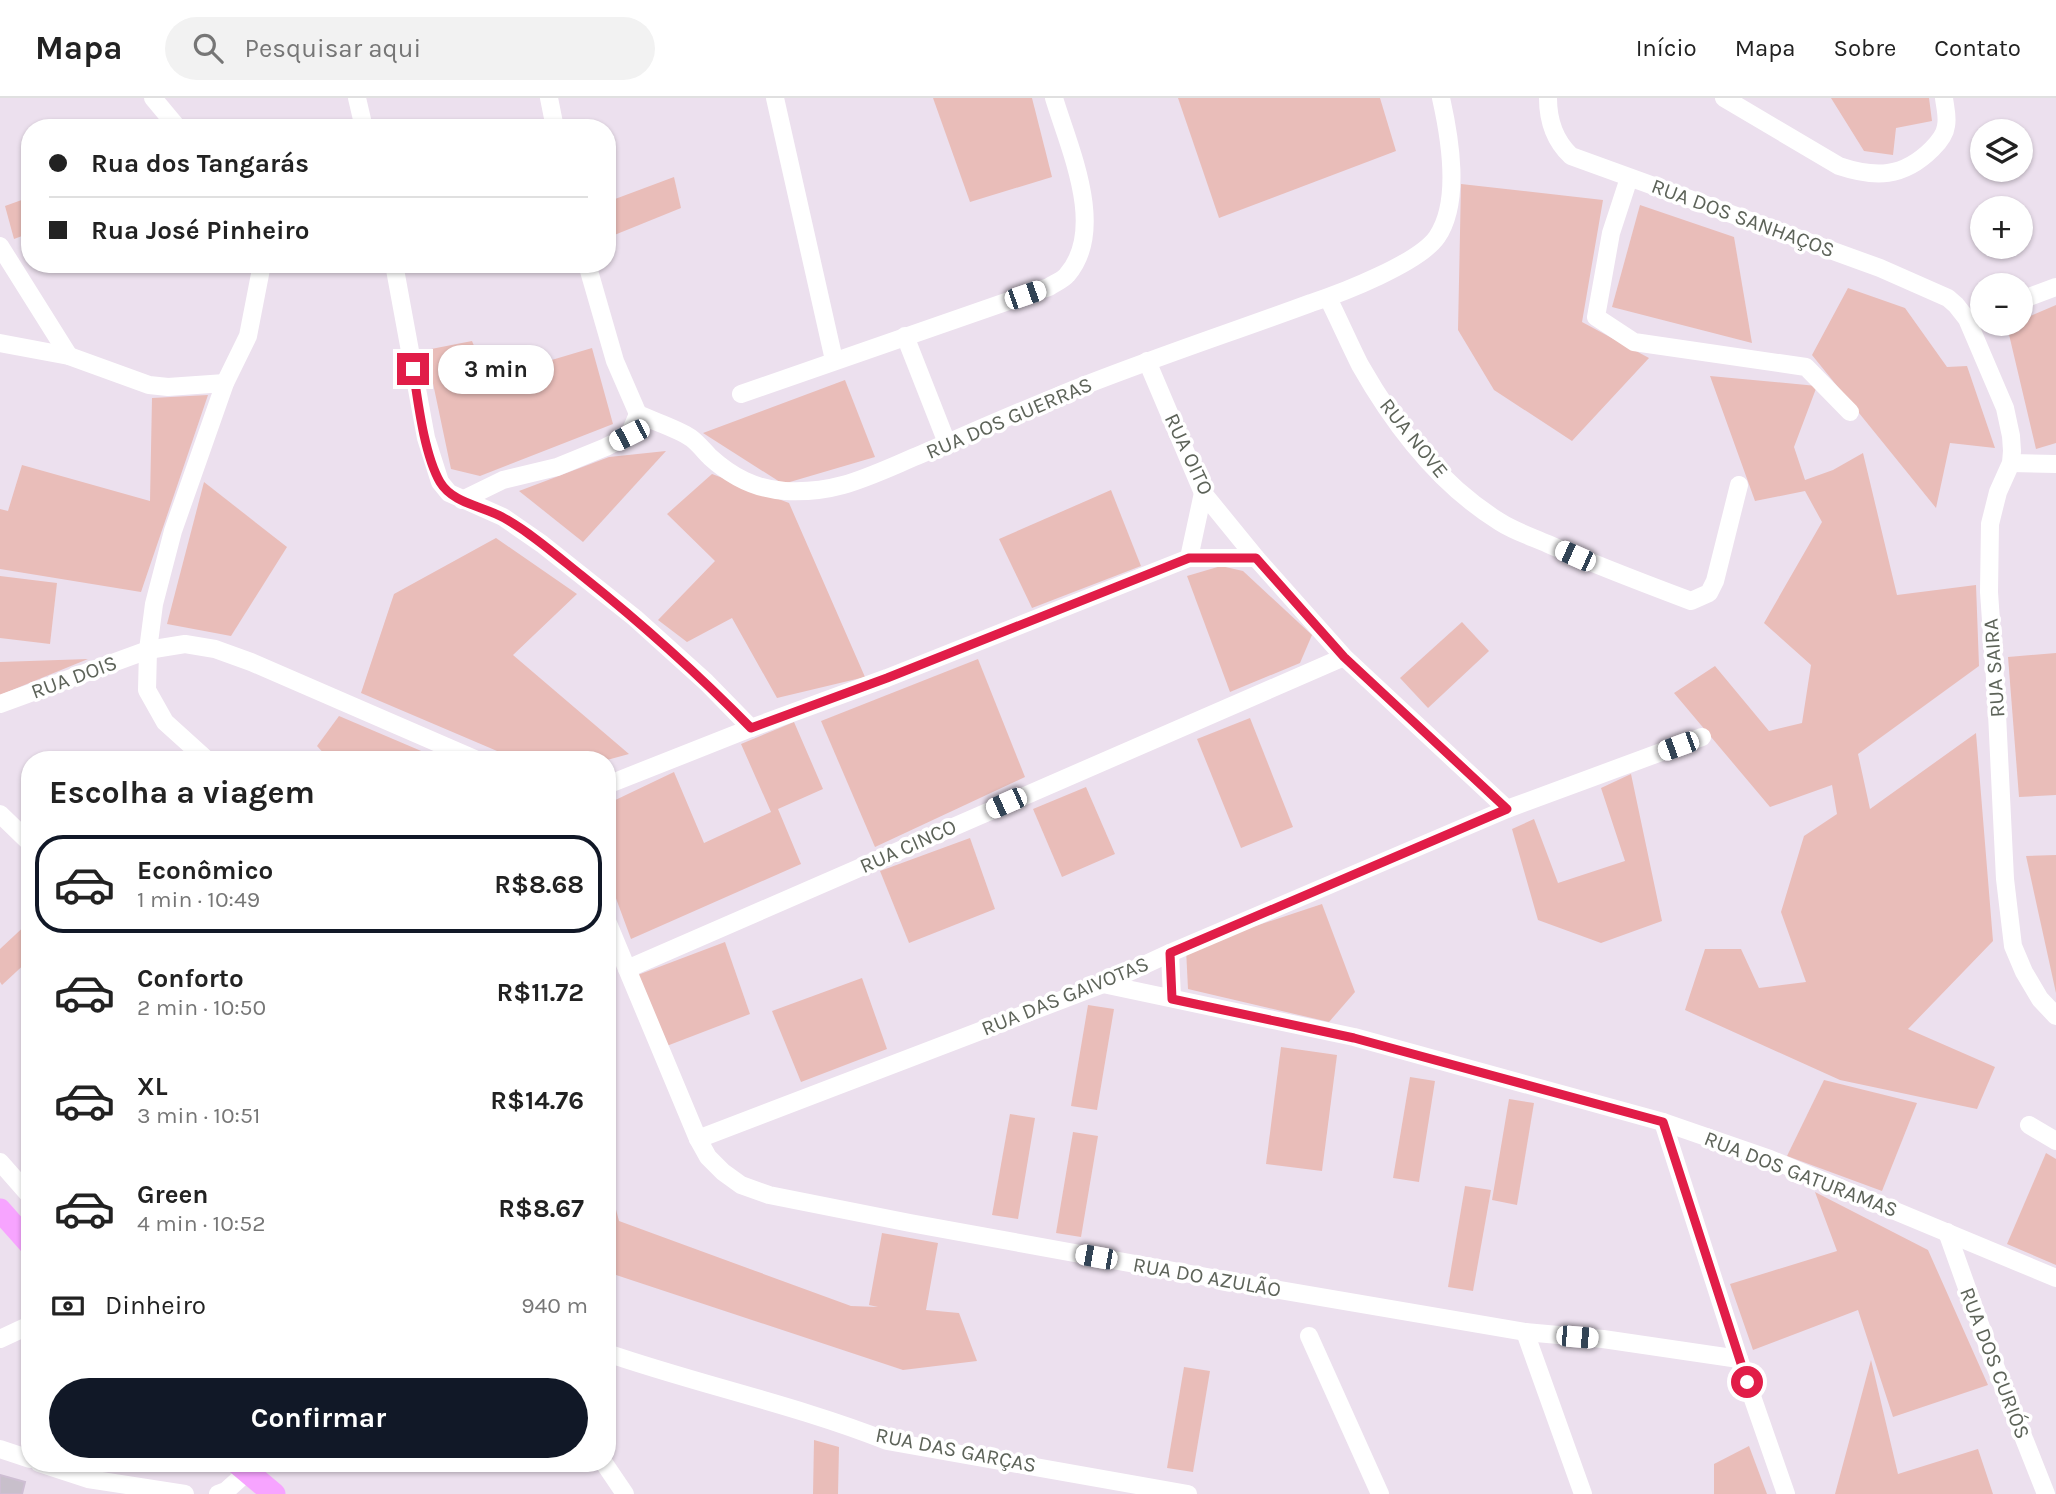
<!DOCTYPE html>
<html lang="pt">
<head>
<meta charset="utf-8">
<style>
	body { margin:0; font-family:Karla,sans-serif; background:#f2f2f2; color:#222; height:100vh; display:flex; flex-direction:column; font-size:26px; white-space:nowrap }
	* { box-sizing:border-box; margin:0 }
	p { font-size:23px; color:#767676 }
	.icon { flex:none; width:38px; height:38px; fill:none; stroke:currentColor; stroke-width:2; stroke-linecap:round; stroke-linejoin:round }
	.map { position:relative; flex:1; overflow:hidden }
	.panel { position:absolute; left:21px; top:653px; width:595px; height:721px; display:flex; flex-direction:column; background:#fff; border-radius:28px; box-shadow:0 2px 5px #0004 }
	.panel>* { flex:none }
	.top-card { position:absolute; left:21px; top:21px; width:595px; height:154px; border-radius:28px; box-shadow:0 2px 5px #0004; display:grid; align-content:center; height:154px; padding:0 28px; background:#fff }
	.fabs { position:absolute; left:1970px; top:21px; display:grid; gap:14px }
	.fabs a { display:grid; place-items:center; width:63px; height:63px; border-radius:50%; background:#fff; box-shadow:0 2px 5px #0004; font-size:35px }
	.end { position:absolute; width:32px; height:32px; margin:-16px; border:9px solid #e11d48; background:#fff; box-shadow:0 0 0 4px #fff }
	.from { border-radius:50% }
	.bubble { position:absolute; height:49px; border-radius:24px; background:#fff; box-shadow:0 2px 5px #0004; font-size:23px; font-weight:700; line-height:49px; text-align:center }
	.car { position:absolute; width:21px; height:42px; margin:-21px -10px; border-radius:9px; box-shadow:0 0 5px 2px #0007; background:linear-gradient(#fff 24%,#345 0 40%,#fff 0 76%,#345 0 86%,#fff 0) }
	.top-card b { display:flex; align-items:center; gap:24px; height:66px; font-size:26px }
	.top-card b+b { border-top:2px solid #e0e0e0 }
	.top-card i { width:18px; height:18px; background:#222 }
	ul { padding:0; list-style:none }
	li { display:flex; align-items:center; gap:21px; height:98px; margin:0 14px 10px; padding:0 14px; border:4px solid transparent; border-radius:28px }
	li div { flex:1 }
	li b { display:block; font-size:26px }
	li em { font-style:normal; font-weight:700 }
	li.on { border-color:#111827 }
	li>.icon { width:63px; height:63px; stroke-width:1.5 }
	h2 { padding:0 28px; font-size:32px; line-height:84px }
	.pay { display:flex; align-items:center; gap:18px; height:77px; padding:0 28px; font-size:26px }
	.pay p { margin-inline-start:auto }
	.button { display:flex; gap:14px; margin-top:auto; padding:14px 28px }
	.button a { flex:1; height:80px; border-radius:42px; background:#111827; color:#fff; font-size:28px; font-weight:700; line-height:80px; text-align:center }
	header { display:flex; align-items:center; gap:42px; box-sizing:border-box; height:98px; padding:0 35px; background:#fff; border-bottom:2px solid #e0e0e0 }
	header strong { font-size:33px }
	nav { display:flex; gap:38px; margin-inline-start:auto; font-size:24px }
	.search { width:490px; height:63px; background:#f2f2f2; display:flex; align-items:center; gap:18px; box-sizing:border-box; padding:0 24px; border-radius:38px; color:#767676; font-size:26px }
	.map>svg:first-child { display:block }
	.green { fill:#e9bdb9 }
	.building { fill:#c8bfcb; stroke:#cebed3; stroke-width:2 }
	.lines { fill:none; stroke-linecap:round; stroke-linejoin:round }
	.minor { stroke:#fff; stroke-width:18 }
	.major { stroke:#f7a4ff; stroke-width:23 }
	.route { stroke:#e11d48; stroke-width:9 }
	.labels { text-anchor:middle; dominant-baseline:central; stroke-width:7; stroke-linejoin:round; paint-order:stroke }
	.street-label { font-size:21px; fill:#5d6359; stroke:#fff }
</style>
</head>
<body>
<header>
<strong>Mapa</strong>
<div class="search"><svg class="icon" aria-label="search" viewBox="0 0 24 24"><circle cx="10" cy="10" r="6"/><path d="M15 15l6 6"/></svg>Pesquisar aqui</div>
<nav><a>Início</a><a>Mapa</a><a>Sobre</a><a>Contato</a></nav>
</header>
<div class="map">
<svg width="2056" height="1396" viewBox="0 0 2056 1396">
	<rect width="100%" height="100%" fill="#ece0ee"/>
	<g class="green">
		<polygon points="933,0 1032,0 1052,79 970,104"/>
		<polygon points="1178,0 1380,0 1396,53 1219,120"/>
		<polygon points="1831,0 1929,0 1932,23 1896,30 1893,57 1864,53"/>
		<polygon points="674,79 681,110 607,140 607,104"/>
		<polygon points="1461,86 1603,102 1582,224 1649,260 1572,343 1494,292 1458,232"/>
		<polygon points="30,99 30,135 14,141 5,108"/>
		<polygon points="1640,107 1734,139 1752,245 1612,209"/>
		<polygon points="1848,190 1905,210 1947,269 1967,268 1995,350 1950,345 1936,410 1812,257"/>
		<polygon points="2056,207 2056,345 2036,351 2007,228 2013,226 2021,226 2021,222"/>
		<polygon points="472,243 488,281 592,250 613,326 480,378 451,371 426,252"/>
		<polygon points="1710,278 1817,288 1794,349 1805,382 1833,372 1863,355 1897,497 1976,487 1979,568 1858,656 1870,711 1976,635 1993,843 1908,931 1995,969 1977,1011 1840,982 1685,912 1705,851 1741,851 1759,890 1806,884 1781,814 1804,738 1837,716 1832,687 1770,709 1674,595 1715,568 1769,633 1802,625 1811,567 1764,525 1822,424 1805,393 1755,403"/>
		<polygon points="845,282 875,359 783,386 703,335"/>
		<polygon points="208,297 141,494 0,471 0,411 8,413 22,367 150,403 152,300"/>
		<polygon points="666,353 583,444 519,393 609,359"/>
		<polygon points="712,376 789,405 865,579 777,600 732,520 687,544 658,522 715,463 667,416"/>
		<polygon points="204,384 287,449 231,538 167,526"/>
		<polygon points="1111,392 1141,468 1032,510 999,441"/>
		<polygon points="496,440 577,496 513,557 629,656 607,662 516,661 361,595 394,496"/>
		<polygon points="1221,468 1243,473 1312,537 1300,565 1230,594 1187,478"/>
		<polygon points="0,478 57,485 50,546 0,540"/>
		<polygon points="1462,524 1489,553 1428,610 1400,580"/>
		<polygon points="2056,555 2056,697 2019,699 2008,559"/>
		<polygon points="88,561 0,597 0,564"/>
		<polygon points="978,561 1025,679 875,749 821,623"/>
		<polygon points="339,618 440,661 329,661 317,648"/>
		<polygon points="1250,620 1293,729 1241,750 1197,641"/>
		<polygon points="794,624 823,691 778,711 801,766 631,841 607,776 607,706 674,674 704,745 771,714 741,646"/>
		<polygon points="1631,676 1662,823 1601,845 1538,822 1512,731 1534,721 1558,785 1625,763 1601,690"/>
		<polygon points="1086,689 1115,756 1062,779 1033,711"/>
		<polygon points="970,740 995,811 909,845 880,773"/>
		<polygon points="2056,757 2056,895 2026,758"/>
		<polygon points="1322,806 1355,894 1329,924 1188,891 1186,851"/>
		<polygon points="30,823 30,861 2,887 0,884 0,851"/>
		<polygon points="725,844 750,916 664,949 635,878"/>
		<polygon points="862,880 887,951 801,984 772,913"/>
		<polygon points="1088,907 1114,911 1097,1012 1071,1008"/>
		<polygon points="1281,949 1337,957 1322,1073 1266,1066"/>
		<polygon points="1410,979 1435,983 1419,1084 1393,1080"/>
		<polygon points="1824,982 1917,1005 1882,1093 1787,1058"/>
		<polygon points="1509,1001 1534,1005 1517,1107 1492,1102"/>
		<polygon points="1010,1016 1035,1020 1018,1121 992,1117"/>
		<polygon points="1073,1034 1098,1038 1081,1139 1056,1135"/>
		<polygon points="2046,1055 2056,1061 2056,1167 2007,1146"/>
		<polygon points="607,1077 619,1123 851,1208 878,1209 869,1207 882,1135 938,1145 926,1212 959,1215 977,1263 903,1272 607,1174"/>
		<polygon points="1465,1088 1491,1092 1473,1193 1448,1189"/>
		<polygon points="1815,1094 1928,1152 1988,1287 1893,1319 1858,1212 1753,1252 1730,1186 1837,1153"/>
		<polygon points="1871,1262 1898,1376 1978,1351 1993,1396 1835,1396"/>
		<polygon points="1184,1269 1210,1273 1193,1374 1167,1370"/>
		<polygon points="814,1342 839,1349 838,1396 813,1396"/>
		<polygon points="1749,1348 1767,1396 1714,1396 1714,1366"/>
	</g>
	<polygon class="building" points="0,1377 25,1384 22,1396 0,1396"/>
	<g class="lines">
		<g class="minor">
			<polyline points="153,0 178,30"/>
			<polyline points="357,0 364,30"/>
			<polyline points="549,0 555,30"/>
			<polyline points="775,0 834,262"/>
			<path d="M1548,0C1548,23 1555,43 1571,58L1880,170L1948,200L1956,207L1967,221L2005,310L2011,338L2012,353L2011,365L1998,394L1990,426L1989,494L1996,595L2005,781L2013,848L2024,874L2040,901L2056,918"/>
			<path d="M1724,0L1839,68C1875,80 1903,80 1932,51C1938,45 1945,37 1946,28C1948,19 1945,9 1944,0"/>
			<polyline points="1629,80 1611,135 1596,219 1634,244 1806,269 1850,314"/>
			<polyline points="0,148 69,258"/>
			<polyline points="394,166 426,340 440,384 449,395 503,419 542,446 635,520 706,584 751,630"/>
			<polyline points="587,166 615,263 638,316"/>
			<path d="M1328,200C1339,222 1349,245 1360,267C1394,327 1440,387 1500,424C1514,433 1532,439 1548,446C1595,467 1643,485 1691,503L1709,495L1715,483L1739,387"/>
			<polyline points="2021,202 2056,189"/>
			<polyline points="905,238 947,345"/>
			<polyline points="0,245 69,258 149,287 168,289 225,285"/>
			<polyline points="1147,263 1203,395 1256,460 1344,559 1507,711"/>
			<path d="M741,296L1049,189C1055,185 1063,182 1067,177C1107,131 1069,50 1054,0"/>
			<path d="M638,316C655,324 676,330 691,340C698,345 704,353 710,359C732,379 755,391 785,393C804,394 825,392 843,387C868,380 893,368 917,358C964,338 1011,317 1058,298C1141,264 1227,236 1311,205C1342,195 1419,165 1437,139C1461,104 1450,40 1441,0"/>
			<polyline points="2011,365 2056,366"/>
			<polyline points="462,402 503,382 557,369 606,349 629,337 638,316"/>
			<polyline points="1189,460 1256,460"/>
			<polyline points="0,606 148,552 185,546 215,551 251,564 477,662"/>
			<polyline points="207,662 165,624 147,592 148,552 154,506 173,433 225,285 248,238 262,166"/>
			<polyline points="607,687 751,630 887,580 1189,460 1203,395"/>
			<polyline points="0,716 30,745"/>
			<polyline points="607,823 698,1041 708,1059 723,1074 741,1087 769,1097 910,1125 1256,1188 1525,1234 1603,1241 1739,1261"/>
			<polyline points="1170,855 1172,900"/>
			<polyline points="627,871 1344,559"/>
			<polyline points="1103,886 1354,939 1663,1024 1770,1061 2056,1180"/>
			<polyline points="1663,1024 1739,1261 1786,1396"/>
			<polyline points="2029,1027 2056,1043"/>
			<polyline points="698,1041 1103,886 1170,855 1507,711 1702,639"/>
			<polyline points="0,1064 30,1098"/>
			<polyline points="1947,1134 1992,1260 2046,1396"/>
			<polyline points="1525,1234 1583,1396"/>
			<polyline points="1309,1238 1380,1396"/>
			<polyline points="0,1241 30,1227"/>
			<path d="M607,1255C700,1287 796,1307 887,1343L1188,1396"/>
			<polyline points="0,1351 30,1361"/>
			<polyline points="39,1365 88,1381 185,1396"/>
			<polyline points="604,1365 625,1396"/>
			<polyline points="218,1396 226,1393 247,1374"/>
		</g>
		<g class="major">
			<polyline points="0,1112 30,1146"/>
			<polyline points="237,1365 274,1396"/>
		</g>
	</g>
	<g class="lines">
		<path class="route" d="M413,271C418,304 424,356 440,384C453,406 484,408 504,420C532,436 556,457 581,477C641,525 697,575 751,630L887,580L1189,460H1256L1344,559L1507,711L1170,855L1172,901L1354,940L1663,1024L1747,1284"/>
	</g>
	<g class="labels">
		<g class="street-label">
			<text transform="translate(1743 120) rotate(20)">RUA DOS SANHAÇOS</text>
			<text transform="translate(1009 320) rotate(-23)">RUA DOS GUERRAS</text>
			<text transform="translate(1414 340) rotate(51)">RUA NOVE</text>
			<text transform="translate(1189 356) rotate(65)">RUA OITO</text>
			<text transform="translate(1994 570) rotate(-94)">RUA SAIRA</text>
			<text transform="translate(74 579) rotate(-20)">RUA DOIS</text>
			<text transform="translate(908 748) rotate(-24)">RUA CINCO</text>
			<text transform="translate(1065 898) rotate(-22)">RUA DAS GAIVOTAS</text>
			<text transform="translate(1801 1076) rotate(21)">RUA DOS GATURAMAS</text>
			<text transform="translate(1207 1179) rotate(10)">RUA DO AZULÃO</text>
			<text transform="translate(1995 1265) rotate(69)">RUA DOS CURIÓS</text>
			<text transform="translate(956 1352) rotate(11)">RUA DAS GARÇAS</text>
		</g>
	</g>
</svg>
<div class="fabs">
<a><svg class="icon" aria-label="layers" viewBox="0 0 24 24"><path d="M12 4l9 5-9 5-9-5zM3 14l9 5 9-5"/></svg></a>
<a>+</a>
<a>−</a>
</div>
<i class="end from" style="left:1747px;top:1284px"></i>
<i class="end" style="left:413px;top:271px"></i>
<div class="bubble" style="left:438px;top:247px;width:116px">3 min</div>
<i class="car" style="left:1025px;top:197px;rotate:71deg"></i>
<i class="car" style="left:629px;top:337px;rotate:243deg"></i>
<i class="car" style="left:1575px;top:458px;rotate:294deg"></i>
<i class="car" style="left:1678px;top:648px;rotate:250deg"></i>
<i class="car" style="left:1006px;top:705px;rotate:246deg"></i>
<i class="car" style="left:1096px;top:1159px;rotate:280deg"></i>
<i class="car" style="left:1577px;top:1239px;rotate:95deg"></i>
<div class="top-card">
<b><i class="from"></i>Rua dos Tangarás</b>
<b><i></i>Rua José Pinheiro</b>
</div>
<section class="panel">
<h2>Escolha a viagem</h2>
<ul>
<li class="on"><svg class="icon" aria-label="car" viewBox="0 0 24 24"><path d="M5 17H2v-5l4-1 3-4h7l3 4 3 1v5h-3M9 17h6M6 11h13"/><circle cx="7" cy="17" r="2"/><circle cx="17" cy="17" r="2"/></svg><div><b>Econômico</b><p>1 min · 10:49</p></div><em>R$8.68</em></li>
<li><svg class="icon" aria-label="car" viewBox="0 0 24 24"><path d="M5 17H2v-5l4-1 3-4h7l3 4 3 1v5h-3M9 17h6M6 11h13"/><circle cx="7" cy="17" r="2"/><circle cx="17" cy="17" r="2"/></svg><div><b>Conforto</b><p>2 min · 10:50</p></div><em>R$11.72</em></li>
<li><svg class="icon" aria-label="car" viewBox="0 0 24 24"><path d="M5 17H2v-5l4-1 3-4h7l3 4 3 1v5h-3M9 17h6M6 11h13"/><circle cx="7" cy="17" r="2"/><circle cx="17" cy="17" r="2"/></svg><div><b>XL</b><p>3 min · 10:51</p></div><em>R$14.76</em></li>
<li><svg class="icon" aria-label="car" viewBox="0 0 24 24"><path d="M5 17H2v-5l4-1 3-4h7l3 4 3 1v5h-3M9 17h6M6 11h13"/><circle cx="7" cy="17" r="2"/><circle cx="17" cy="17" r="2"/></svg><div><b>Green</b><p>4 min · 10:52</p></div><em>R$8.67</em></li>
</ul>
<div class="pay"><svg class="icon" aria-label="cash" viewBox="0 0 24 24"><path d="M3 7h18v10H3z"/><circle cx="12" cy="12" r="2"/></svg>Dinheiro<p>940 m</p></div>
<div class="button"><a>Confirmar</a></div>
</section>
</div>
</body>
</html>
